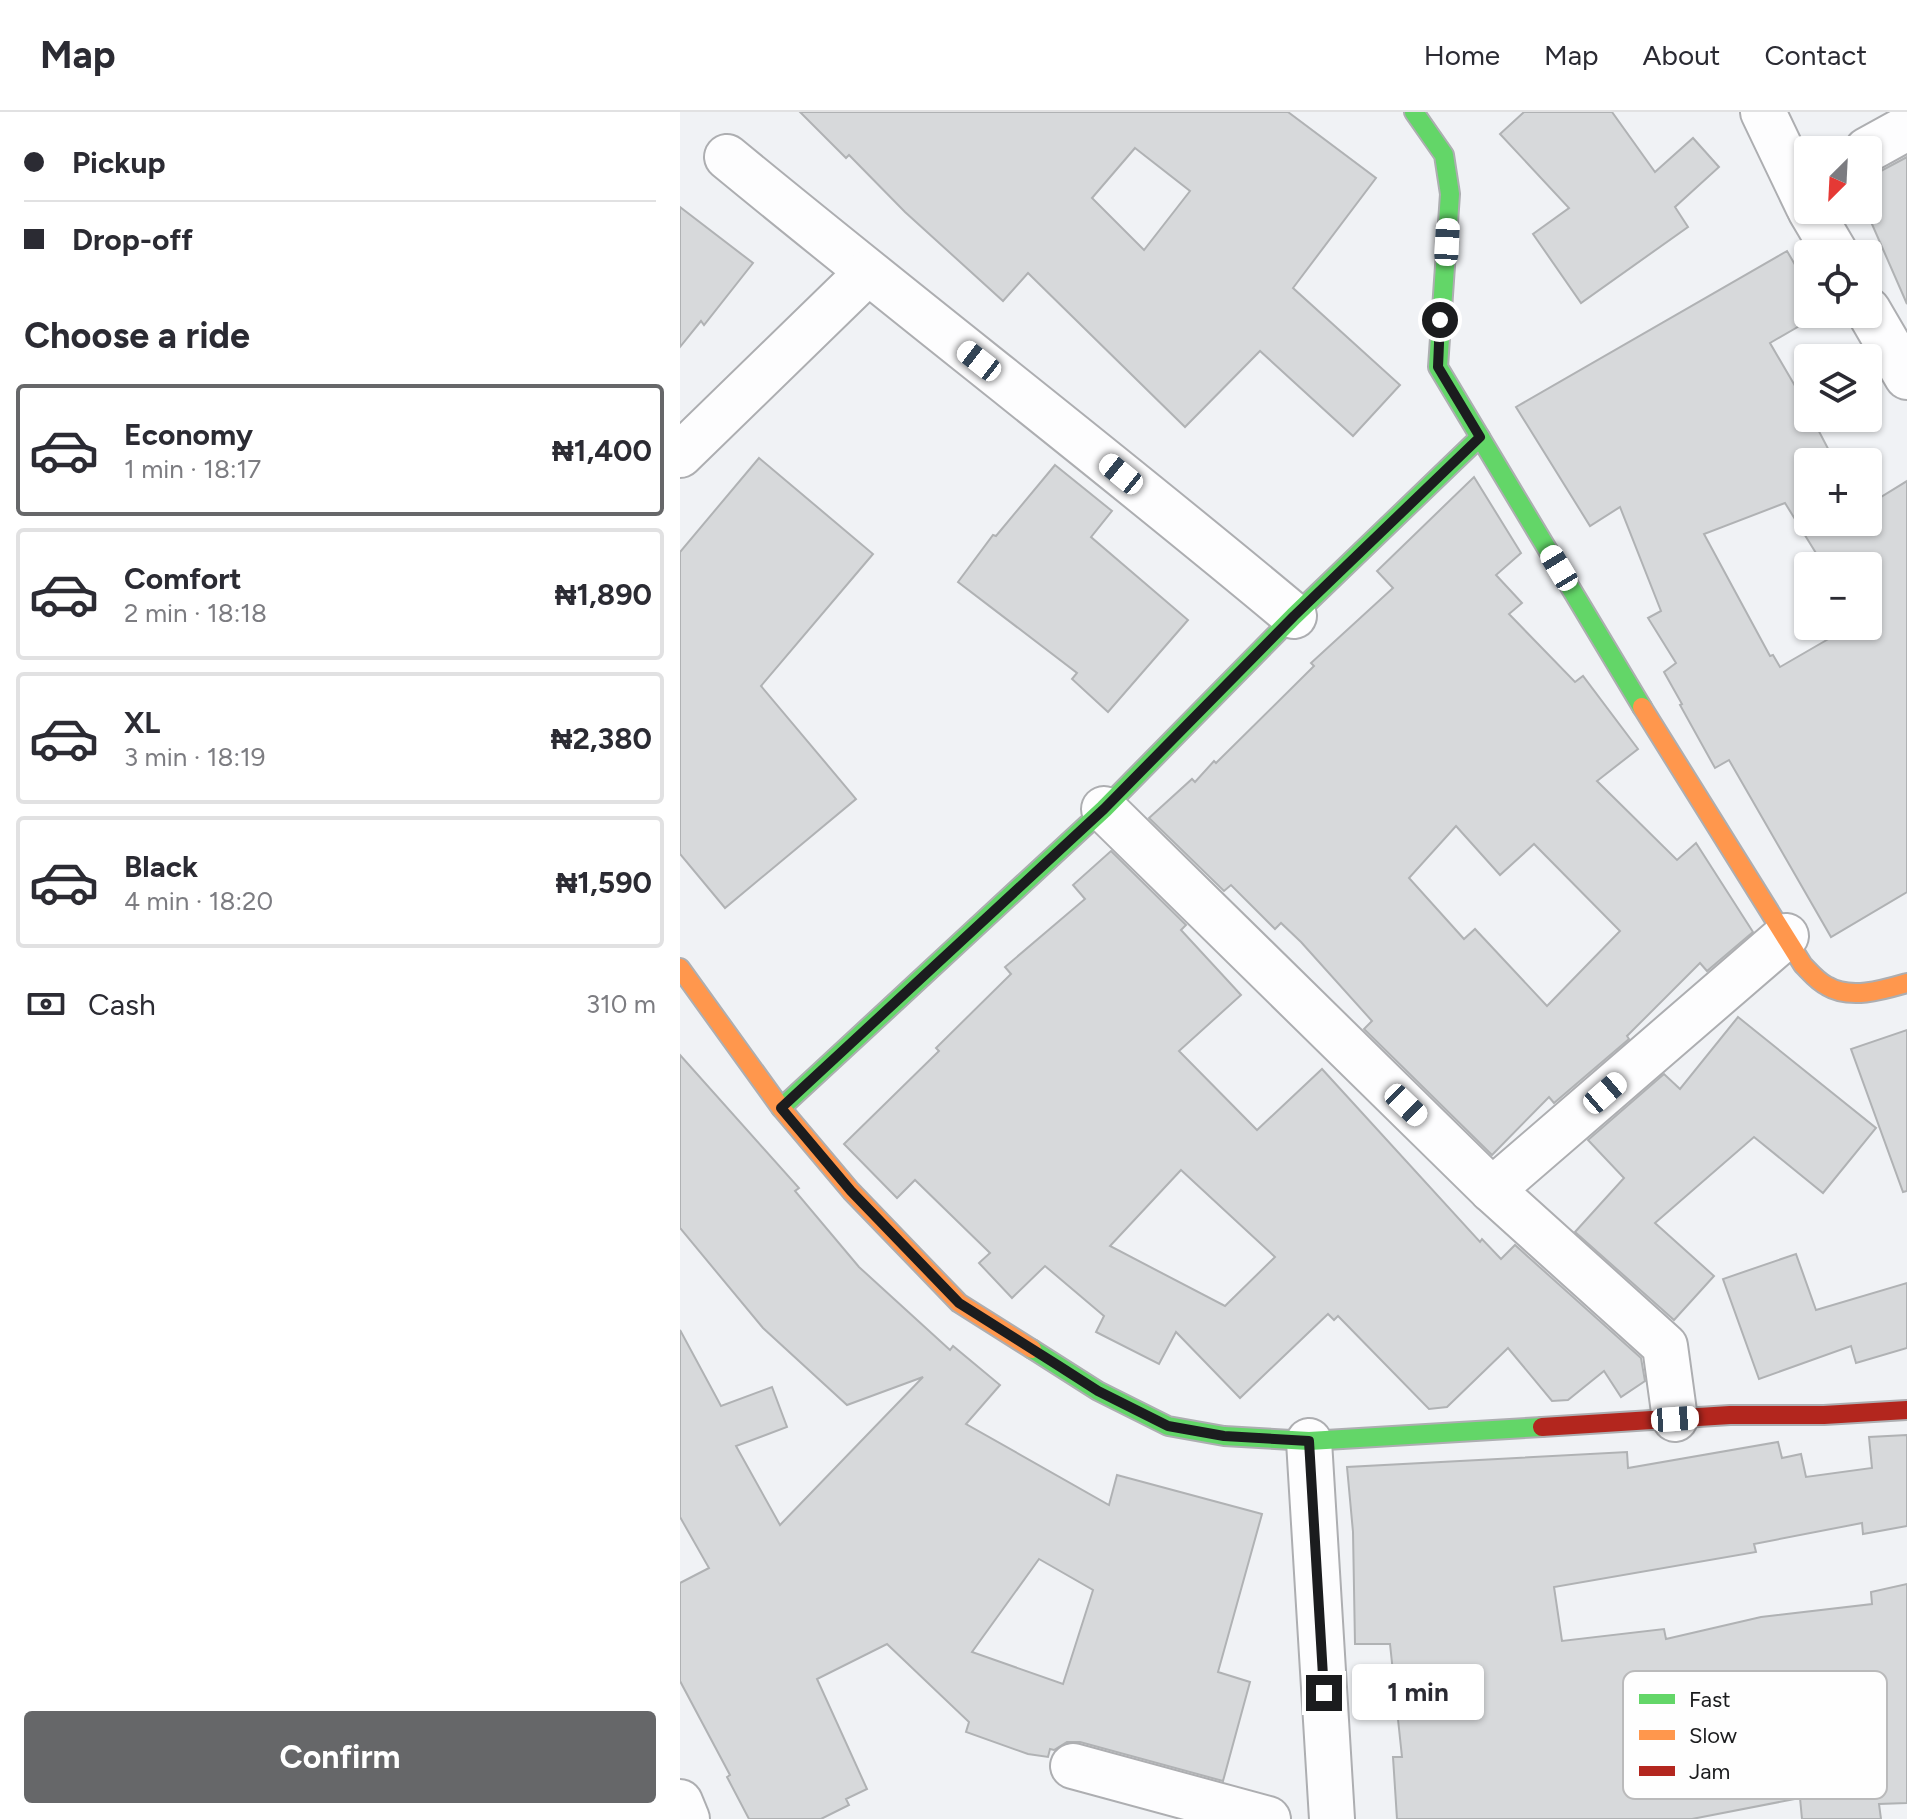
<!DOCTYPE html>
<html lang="en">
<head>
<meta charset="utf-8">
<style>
	body { margin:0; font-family:Figtree,sans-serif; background:#f2f2f3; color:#2b2b33; height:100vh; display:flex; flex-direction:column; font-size:30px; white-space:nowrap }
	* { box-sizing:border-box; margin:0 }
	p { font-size:26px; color:#7c7c81 }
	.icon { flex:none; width:44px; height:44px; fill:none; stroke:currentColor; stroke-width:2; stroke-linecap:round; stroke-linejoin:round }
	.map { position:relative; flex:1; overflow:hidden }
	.panel { display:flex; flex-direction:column; background:#fff; width:680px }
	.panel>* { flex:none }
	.hud { display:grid; align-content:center; height:176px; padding:0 24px; background:#fff }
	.needle { width:52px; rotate:204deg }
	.tools { position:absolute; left:1114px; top:24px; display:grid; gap:16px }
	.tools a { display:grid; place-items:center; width:88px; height:88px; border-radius:8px; background:#fff; box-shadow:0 2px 6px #0004; font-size:40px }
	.end { position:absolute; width:36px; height:36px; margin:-18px; border:10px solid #1b1c1e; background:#fff; box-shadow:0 0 0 4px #fff }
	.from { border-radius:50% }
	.bubble { position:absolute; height:56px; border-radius:8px; background:#fff; box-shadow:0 2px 6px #0004; font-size:26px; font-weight:700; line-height:56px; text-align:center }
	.car { position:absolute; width:24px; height:48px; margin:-24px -12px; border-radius:10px; box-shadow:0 0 6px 2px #0007; background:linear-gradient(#fff 24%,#345 0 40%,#fff 0 76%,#345 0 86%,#fff 0) }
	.hud b { display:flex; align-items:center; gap:28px; height:76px; font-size:30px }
	.hud b+b { border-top:2px solid #e1e1e2 }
	.hud i { width:20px; height:20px; background:#2b2b33 }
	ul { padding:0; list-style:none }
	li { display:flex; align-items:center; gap:24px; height:132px; margin:0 16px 12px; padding:0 8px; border:4px solid #e1e1e2; border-radius:8px }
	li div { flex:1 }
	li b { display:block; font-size:30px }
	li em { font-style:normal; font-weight:700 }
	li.selected { border-color:#666769 }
	li>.icon { width:72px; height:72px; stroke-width:1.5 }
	h2 { padding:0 24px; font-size:36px; line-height:96px }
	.pay { display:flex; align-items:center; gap:20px; height:88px; padding:0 24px; font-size:30px }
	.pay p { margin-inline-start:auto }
	.primary-button { display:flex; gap:16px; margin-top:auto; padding:16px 24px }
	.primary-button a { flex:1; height:92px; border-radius:8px; background:#666769; color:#fff; font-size:32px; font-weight:700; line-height:92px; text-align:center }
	header { display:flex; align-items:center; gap:48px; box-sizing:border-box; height:112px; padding:0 40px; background:#fff; border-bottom:2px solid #e1e1e2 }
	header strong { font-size:38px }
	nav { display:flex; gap:44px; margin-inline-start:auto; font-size:28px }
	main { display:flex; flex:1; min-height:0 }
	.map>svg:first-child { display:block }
	.building { fill:#d7d9db; stroke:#b0b2b4; stroke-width:2; fill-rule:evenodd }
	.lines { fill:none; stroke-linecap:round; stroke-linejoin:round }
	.street-casing { stroke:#adaeb1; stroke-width:48 }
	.fast-casing { stroke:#adaeb1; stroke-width:22 }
	.slow-casing { stroke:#adaeb1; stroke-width:22 }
	.jam-casing { stroke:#adaeb1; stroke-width:22 }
	.street { stroke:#fdfdfe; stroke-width:44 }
	.fast { stroke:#63d668; stroke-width:18 }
	.slow { stroke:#ff974d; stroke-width:18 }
	.jam { stroke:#b3261e; stroke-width:18 }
	.route { stroke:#1b1c1e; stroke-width:10 }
	.key { fill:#fefefe; stroke:#bababb; stroke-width:2 }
	.key-label { font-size:22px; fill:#1b1c1e }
</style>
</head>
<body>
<header>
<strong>Map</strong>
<nav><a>Home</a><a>Map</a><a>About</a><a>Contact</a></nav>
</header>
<main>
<section class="panel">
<div class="hud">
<b><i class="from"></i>Pickup</b>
<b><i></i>Drop-off</b>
</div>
<h2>Choose a ride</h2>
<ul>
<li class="selected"><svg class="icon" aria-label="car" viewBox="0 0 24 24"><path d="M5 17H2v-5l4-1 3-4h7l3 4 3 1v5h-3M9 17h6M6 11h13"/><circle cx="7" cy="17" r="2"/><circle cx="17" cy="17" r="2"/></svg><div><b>Economy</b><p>1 min · 18:17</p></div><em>₦1,400</em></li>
<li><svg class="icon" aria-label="car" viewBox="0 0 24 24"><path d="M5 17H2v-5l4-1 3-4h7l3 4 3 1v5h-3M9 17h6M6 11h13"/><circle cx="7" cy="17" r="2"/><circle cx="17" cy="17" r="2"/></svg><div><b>Comfort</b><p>2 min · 18:18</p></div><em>₦1,890</em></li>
<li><svg class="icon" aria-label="car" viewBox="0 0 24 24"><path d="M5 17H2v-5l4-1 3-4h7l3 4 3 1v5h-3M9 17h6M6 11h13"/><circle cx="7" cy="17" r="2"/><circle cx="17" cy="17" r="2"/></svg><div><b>XL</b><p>3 min · 18:19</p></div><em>₦2,380</em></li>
<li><svg class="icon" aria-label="car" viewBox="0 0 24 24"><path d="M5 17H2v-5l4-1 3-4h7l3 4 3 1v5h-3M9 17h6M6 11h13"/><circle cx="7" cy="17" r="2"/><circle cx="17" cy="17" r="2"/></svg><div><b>Black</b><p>4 min · 18:20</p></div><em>₦1,590</em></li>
</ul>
<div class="pay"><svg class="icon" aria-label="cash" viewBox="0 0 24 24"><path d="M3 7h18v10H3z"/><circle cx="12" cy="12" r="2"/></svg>Cash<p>310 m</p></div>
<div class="primary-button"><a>Confirm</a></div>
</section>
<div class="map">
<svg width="1227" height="1707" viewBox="0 0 1227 1707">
	<rect width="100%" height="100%" fill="#f0f2f5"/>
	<g class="building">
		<path d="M120,0H608L696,66L613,176L720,273L673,324L580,239L505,315L348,161L323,189L225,100L169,43L166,46ZM455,36L510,79L464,138L412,86Z"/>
		<polygon points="844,0 932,0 975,60 1013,26 1039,55 995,95 1008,115 901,191 853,122 889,96 820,22"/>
		<polygon points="1227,45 1227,192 1188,103 1188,63 1199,60"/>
		<polygon points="0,95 73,151 24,213 21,209 0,235"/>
		<path d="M1107,139L1128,175V209L1090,231L1118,279L1128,299V306H1132L1155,350H1128V410H1188V393L1227,369V780L1151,825L1049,648L1035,656L1000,593L1002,592L984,560L996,551L968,506L981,499L940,395L910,414L836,295ZM1105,391L1144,454H1188V514H1171L1100,555L1093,543L1090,544L1024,422Z"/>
		<polygon points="79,346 193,442 81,574 176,687 45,796 0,742 0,440"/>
		<polygon points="375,353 432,399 411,425 508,508 428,600 392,567 397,561 278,470 313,423 316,424"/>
		<path d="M794,365L841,441L816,463L842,491L829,502L895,570L903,564L958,637L917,669L997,748L1016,731L1073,820L1027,859L1020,851L947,924L949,927L874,991L869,985L812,1043L684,917L692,909L621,830L601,811L595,817L551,773L544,779L469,706L512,667L515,670L534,649L536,651L634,554L631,551L713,476L697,459ZM776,714L820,763L854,732L940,819L867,894L795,817L784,827L729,766Z"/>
		<path d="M431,739L506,813L501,818L561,883L499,939L577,1018L642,957L800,1130L802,1127L821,1147L835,1133L961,1246L965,1269L941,1285L924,1259L888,1288L872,1289L828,1236L767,1295L749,1297L658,1204L654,1208L648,1202L560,1286L496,1220L479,1252L416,1220L424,1204L365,1154L332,1186L299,1151L310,1141L235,1068L217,1086L164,1032L259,939L256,936L331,862L325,855L405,787L393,773ZM501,1058L595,1145L545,1194L430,1134Z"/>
		<polygon points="1058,905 1196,1016 1143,1081 1074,1025 975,1111 1034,1164 994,1208 895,1120 944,1066 908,1028 984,962 1000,977"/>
		<polygon points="1227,918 1227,1079 1223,1080 1171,937"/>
		<path d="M0,943L119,1076L115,1079L179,1155L270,1238L273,1234L320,1273L286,1312L429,1393L437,1363L582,1402L538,1560L570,1570L543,1669L400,1630H387L374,1638L370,1637L368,1645L348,1642L286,1620L289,1610L207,1532L137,1567L187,1677L166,1687L169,1693L141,1707H69L47,1665L50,1663L0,1569V1471L29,1456L0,1405V1218L41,1294L92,1275L107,1315L56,1334L100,1413L243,1265L167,1293L83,1216L0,1116ZM359,1447L413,1478L383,1572L292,1540Z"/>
		<polygon points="1116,1142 1136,1198 1227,1171 1227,1236 1176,1251 1171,1234 1079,1267 1043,1167"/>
		<polygon points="1227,1323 1227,1414 1183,1422 1182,1411 1074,1432 1076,1440 874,1475 882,1529 984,1517 986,1527 1081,1505 1192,1492 1191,1480 1227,1472 1227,1691 1199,1692 1201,1707 1122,1707 1120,1686 1012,1707 717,1707 713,1645 722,1645 710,1532 675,1532 673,1420 667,1355 947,1340 948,1356 1098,1330 1102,1346 1121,1342 1126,1365 1192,1356 1189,1325"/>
	</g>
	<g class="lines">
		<defs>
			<g id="street">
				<polyline points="1083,0 1128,94"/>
				<polyline points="1187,38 1227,16"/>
				<path d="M47,45C235,200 428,348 614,504"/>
				<polyline points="1130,98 1156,142"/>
				<polyline points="1188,198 1227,265"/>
				<polyline points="0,343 187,161"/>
				<polyline points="424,697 812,1078 985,1234 995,1307"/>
				<polyline points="812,1078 1106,824"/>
				<polyline points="629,1329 652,1707"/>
				<polyline points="393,1654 588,1707"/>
				<polyline points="0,1690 7,1707"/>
			</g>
			<g id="fast">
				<polyline points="734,0 764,43 770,82 758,255 962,595"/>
				<polyline points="101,996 424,697 614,504 800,325"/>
				<polyline points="352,1237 418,1279 488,1314 544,1324 629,1329 862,1315"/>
			</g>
			<g id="slow">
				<path d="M962,595L1123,853C1130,860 1137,869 1147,874C1170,888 1203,878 1227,871"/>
				<polyline points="0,856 101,996 171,1079 279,1191 352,1237"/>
			</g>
			<polyline id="jam" points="862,1315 1050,1303 1144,1303 1227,1298"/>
		</defs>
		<use href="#street" class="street-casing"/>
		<use href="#fast" class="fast-casing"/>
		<use href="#slow" class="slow-casing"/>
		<use href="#jam" class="jam-casing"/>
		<use href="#street" class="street"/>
		<use href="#fast" class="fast"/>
		<use href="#slow" class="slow"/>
		<use href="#jam" class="jam"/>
	</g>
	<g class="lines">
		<polyline class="route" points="644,1581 629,1329 544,1324 488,1314 418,1279 379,1254 279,1191 171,1079 101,996 424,697 614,504 800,325 758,255 760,208"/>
	</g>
	<rect x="943" y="1559" width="264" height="128" rx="12" class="key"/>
	<rect x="959" y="1582" width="36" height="10" fill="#63d668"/>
	<rect x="959" y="1618" width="36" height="10" fill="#ff974d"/>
	<rect x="959" y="1654" width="36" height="10" fill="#b3261e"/>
	<g class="key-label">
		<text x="1009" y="1595">Fast</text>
		<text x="1009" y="1631">Slow</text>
		<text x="1009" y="1667">Jam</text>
	</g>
</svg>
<div class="tools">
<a><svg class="needle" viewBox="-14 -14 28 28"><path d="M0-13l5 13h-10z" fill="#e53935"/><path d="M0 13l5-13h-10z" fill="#7c7c81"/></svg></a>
<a><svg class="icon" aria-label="locate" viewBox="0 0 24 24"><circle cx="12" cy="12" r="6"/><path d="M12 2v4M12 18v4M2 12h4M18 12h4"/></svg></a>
<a><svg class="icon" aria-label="layers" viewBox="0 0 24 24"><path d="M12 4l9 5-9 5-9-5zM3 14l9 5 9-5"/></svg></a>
<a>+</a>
<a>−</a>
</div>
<i class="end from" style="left:760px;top:208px"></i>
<i class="end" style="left:644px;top:1581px"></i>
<div class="bubble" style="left:672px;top:1552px;width:132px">1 min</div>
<i class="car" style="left:767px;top:130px;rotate:3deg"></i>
<i class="car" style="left:299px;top:249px;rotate:308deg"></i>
<i class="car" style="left:441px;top:362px;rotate:309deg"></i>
<i class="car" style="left:879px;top:456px;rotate:329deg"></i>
<i class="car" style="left:925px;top:981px;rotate:49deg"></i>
<i class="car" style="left:726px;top:993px;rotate:134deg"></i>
<i class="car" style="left:995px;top:1307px;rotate:86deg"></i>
</div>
</main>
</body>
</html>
